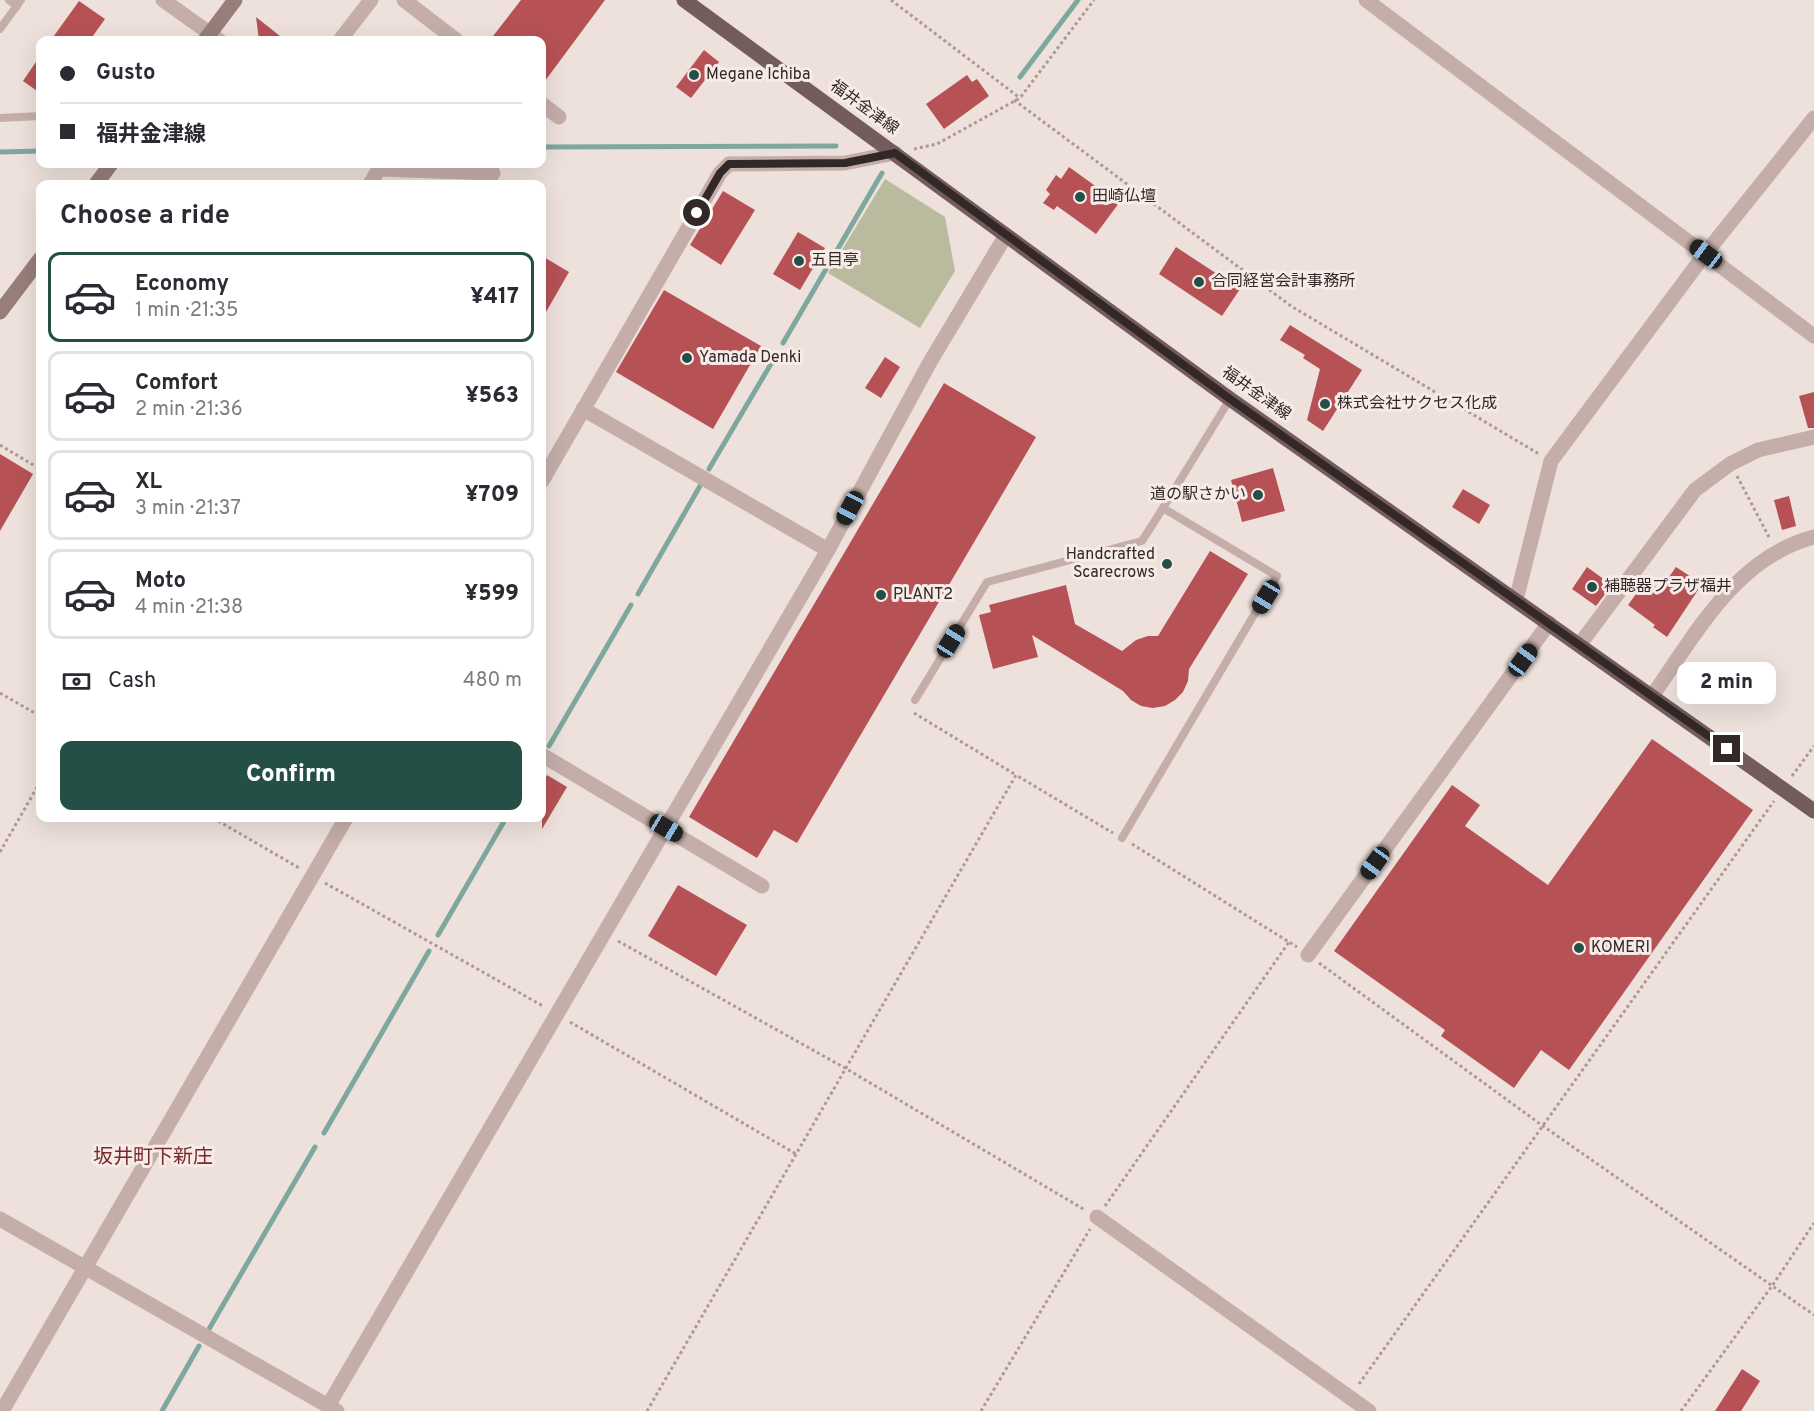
<!DOCTYPE html>
<html lang="en">
<head>
<meta charset="utf-8">
<style>
	body { margin:0; font-family:Overpass,"Noto Sans JP",sans-serif; background:#f2f2f3; color:#2b2b33; height:100vh; display:flex; flex-direction:column; font-size:22px; white-space:nowrap }
	* { box-sizing:border-box; margin:0 }
	p { font-size:20px; color:#7c7c81 }
	.icon { flex:none; width:33px; height:33px; fill:none; stroke:currentColor; stroke-width:2; stroke-linecap:round; stroke-linejoin:round }
	.map { position:relative; flex:1; overflow:hidden }
	.panel { position:absolute; left:36px; top:180px; width:510px; height:642px; display:flex; flex-direction:column; background:#fff; border-radius:12px; box-shadow:0 6px 24px #0002 }
	.panel>* { flex:none }
	.hud { position:absolute; left:36px; top:36px; width:510px; height:132px; border-radius:12px; box-shadow:0 6px 24px #0002; display:grid; align-content:center; height:132px; padding:0 24px; background:#fff }
	.end { position:absolute; width:27px; height:27px; margin:-14px; border:8px solid #332828; background:#fff; box-shadow:0 0 0 3px #fff }
	.from { border-radius:50% }
	.bubble { position:absolute; height:42px; border-radius:12px; background:#fff; box-shadow:0 6px 24px #0002; font-size:20px; font-weight:800; line-height:42px; text-align:center }
	.car { position:absolute; width:18px; height:36px; margin:-18px -9px; border-radius:8px; box-shadow:0 0 4px 2px #0007; background:linear-gradient(#222 24%,#8ab4d8 0 40%,#222 0 76%,#8ab4d8 0 86%,#222 0) }
	.hud b { display:flex; align-items:center; gap:21px; height:57px; font-size:22px }
	.hud b+b { border-top:2px solid #e1e1e2 }
	.hud i { width:15px; height:15px; background:#2b2b33 }
	ul { padding:0; list-style:none }
	li { display:flex; align-items:center; gap:18px; height:90px; margin:0 12px 9px; padding:0 12px; border:3px solid #e1e1e2; border-radius:12px }
	li div { flex:1 }
	li b { display:block; font-size:22px }
	li em { font-style:normal; font-weight:800 }
	li.on { border-color:#234f46 }
	li>.icon { width:54px; height:54px; stroke-width:1.5 }
	h2 { padding:0 24px; font-size:27px; line-height:72px }
	.pay { display:flex; align-items:center; gap:15px; height:66px; padding:0 24px; font-size:22px }
	.pay p { margin-inline-start:auto }
	.cta { display:flex; gap:12px; margin-top:auto; padding:12px 24px }
	.cta a { flex:1; height:69px; border-radius:12px; background:#234f46; color:#fff; font-size:24px; font-weight:800; line-height:69px; text-align:center }
	.map>svg:first-child { display:block }
	.green { fill:#babb9e }
	.lines { fill:none; stroke-linecap:round; stroke-linejoin:round }
	.stream { stroke:#7ea89e; stroke-width:5 }
	.building { fill:#b65255 }
	.path { stroke:#b09894; stroke-width:3; stroke-dasharray:3 3; stroke-linecap:butt }
	.service { stroke:#c5aea9; stroke-width:8 }
	.minor { stroke:#c5aea9; stroke-width:15 }
	.tertiary { stroke:#c5aea9; stroke-width:15 }
	.secondary { stroke:#987e7b; stroke-width:15 }
	.primary { stroke:#735c5b; stroke-width:15 }
	.route { stroke:#332828; stroke-width:8 }
	.poi-dot { fill:#234f46; stroke:#f7ebe7; stroke-width:2 }
	.labels { text-anchor:middle; dominant-baseline:central; stroke-width:6; stroke-linejoin:round; paint-order:stroke }
	.poi-label { font-size:16px; fill:#332828; stroke:#f7ebe7; text-anchor:start }
	.street-label { font-size:16px; fill:#332828; stroke:#f7ebe7 }
	.quarter-label { font-size:20px; fill:#782b2e; stroke:#f7ebe7 }
</style>
</head>
<body>
<div class="map">
<svg width="1814" height="1411" viewBox="0 0 1814 1411">
	<rect width="100%" height="100%" fill="#eee1dc"/>
	<polygon class="green" points="885,179 945,217 955,271 920,328 828,273"/>
	<g class="lines">
		<g class="stream">
			<polyline points="1020,77 1078,0"/>
			<polyline points="542,147 836,146"/>
			<polyline points="0,152 40,151"/>
			<polyline points="783,343 882,173"/>
			<polyline points="709,469 775,357"/>
			<polyline points="638,594 700,486"/>
			<polyline points="549,746 631,605"/>
			<polyline points="438,935 506,818"/>
			<polyline points="324,1133 429,951"/>
			<polyline points="209,1329 315,1147"/>
			<polyline points="162,1411 199,1346"/>
		</g>
	</g>
	<g class="building">
		<polygon points="521,0 605,0 542,85 542,40 490,40"/>
		<polygon points="79,1 105,19 90,40 51,40"/>
		<polygon points="256,17 285,40 259,40"/>
		<polygon points="704,50 719,62 691,98 676,87"/>
		<polygon points="40,56 40,93 23,81"/>
		<polygon points="967,75 972,82 977,79 989,96 944,129 926,104"/>
		<polygon points="1069,167 1119,203 1096,234 1057,206 1054,210 1043,203 1050,194 1046,190 1056,175 1061,179"/>
		<polygon points="723,191 755,210 721,265 690,245"/>
		<polygon points="798,232 825,248 800,290 773,274"/>
		<polygon points="1176,247 1240,289 1222,316 1159,274"/>
		<polygon points="542,256 569,272 542,319"/>
		<polygon points="664,290 761,346 713,429 616,372"/>
		<polygon points="1290,325 1362,370 1323,431 1307,420 1320,369 1303,358 1305,355 1280,340"/>
		<polygon points="885,357 900,367 881,398 865,388"/>
		<polygon points="944,383 1036,437 797,843 774,830 757,858 689,817"/>
		<polygon points="1814,392 1814,428 1808,428 1799,396"/>
		<polygon points="0,454 33,474 0,531"/>
		<polygon points="1273,468 1285,511 1242,522 1231,480"/>
		<polygon points="1463,489 1490,505 1479,524 1452,507"/>
		<polygon points="1789,496 1796,526 1782,530 1774,500"/>
		<polygon points="1210,551 1248,574 1189,669 1188,681 1183,692 1175,700 1165,706 1153,708 1141,706 1131,700 1123,691 1032,635 1038,657 993,669 979,615 991,612 989,605 1066,585 1075,624 1122,651 1136,640 1148,636 1158,636"/>
		<polygon points="1587,567 1612,585 1596,606 1572,589"/>
		<polygon points="1676,567 1702,584 1667,637 1653,627 1655,625 1628,605 1646,580 1660,590"/>
		<polygon points="1652,739 1753,810 1569,1070 1541,1050 1514,1088 1441,1036 1445,1030 1334,951 1452,785 1480,805 1465,826 1548,885"/>
		<polygon points="547,775 567,787 542,829 542,783"/>
		<polygon points="678,885 747,925 716,976 648,936"/>
		<polygon points="1742,1369 1760,1381 1741,1411 1715,1411"/>
	</g>
	<g class="lines">
		<g class="path">
			<polyline points="891,0 1020,98"/>
			<polyline points="1014,100 1291,306 1539,454"/>
			<polyline points="914,149 937,144 1020,98 1094,0"/>
			<polyline points="0,445 40,469"/>
			<polyline points="1737,476 1770,539"/>
			<polyline points="0,693 40,716"/>
			<polyline points="914,713 1016,775"/>
			<polyline points="1792,776 1814,746"/>
			<polyline points="213,818 301,869"/>
			<polyline points="1132,844 1297,947"/>
			<polyline points="0,852 40,782"/>
			<polyline points="325,883 543,1006"/>
			<polyline points="618,941 845,1068 1085,1210"/>
			<polyline points="1319,963 1543,1126 1814,1315"/>
			<polyline points="570,1022 796,1154"/>
			<polyline points="1105,1206 1289,942"/>
			<polyline points="1359,1384 1774,801"/>
			<polyline points="647,1411 1016,775 1113,833"/>
			<polyline points="981,1411 1090,1229"/>
			<polyline points="1681,1411 1772,1286 1814,1223"/>
		</g>
		<g class="service">
			<polyline points="9,0 17,6"/>
			<polyline points="0,29 21,0"/>
			<polyline points="0,118 40,116"/>
			<polyline points="915,700 987,582 1142,541 1163,508"/>
			<polyline points="1122,838 1277,576 1163,508 1230,399"/>
		</g>
		<g class="minor">
			<polyline points="163,0 219,40"/>
			<polyline points="404,0 456,40"/>
			<polyline points="1366,0 1814,336"/>
			<polyline points="340,40 371,0"/>
			<polyline points="542,104 559,117"/>
			<polyline points="370,184 379,169 493,173 486,184"/>
			<polyline points="583,409 828,550"/>
			<polyline points="542,481 720,173 729,164 845,163 895,153"/>
			<polyline points="1516,600 1551,461 1705,254 1814,118"/>
			<polyline points="1580,644 1695,490 1730,464 1758,450 1814,437"/>
			<path d="M1652,696C1696,634 1736,557 1814,537"/>
			<polyline points="542,755 762,886"/>
			<polyline points="1308,955 1549,623"/>
			<polyline points="1097,1217 1369,1411"/>
			<polyline points="0,1219 337,1411"/>
			<polyline points="2,1411 346,818"/>
		</g>
		<polyline class="tertiary" points="328,1406 828,550 930,362 1006,235"/>
		<g class="secondary">
			<polyline points="205,40 235,0"/>
			<polyline points="96,184 111,164"/>
			<polyline points="0,312 40,259"/>
		</g>
		<polyline class="primary" points="684,0 1230,399 1814,811"/>
	</g>
	<g class="lines">
		<polyline class="route" points="697,213 720,173 729,164 845,163 895,153 1230,399 1727,749"/>
	</g>
	<g class="poi-dot">
		<circle cx="694" cy="75" r="6"/>
		<circle cx="1080" cy="197" r="6"/>
		<circle cx="799" cy="261" r="6"/>
		<circle cx="1199" cy="282" r="6"/>
		<circle cx="687" cy="358" r="6"/>
		<circle cx="1325" cy="404" r="6"/>
		<circle cx="1258" cy="495" r="6"/>
		<circle cx="1167" cy="564" r="6"/>
		<circle cx="1592" cy="587" r="6"/>
		<circle cx="881" cy="595" r="6"/>
		<circle cx="1579" cy="948" r="6"/>
	</g>
	<g class="labels">
		<g class="poi-label">
			<text x="706" y="75">Megane Ichiba</text>
			<text x="1092" y="197">田崎仏壇</text>
			<text x="811" y="261">五目亭</text>
			<text x="1211" y="282">合同経営会計事務所</text>
			<text x="699" y="358">Yamada Denki</text>
			<text x="1337" y="404">株式会社サクセス化成</text>
			<text x="1246" y="495" text-anchor="end">道の駅さかい</text>
			<text x="1155" y="555" text-anchor="end">Handcrafted<tspan x="1155" dy="18">Scarecrows</tspan></text>
			<text x="1604" y="587">補聴器プラザ福井</text>
			<text x="893" y="595">PLANT2</text>
			<text x="1591" y="948">KOMERI</text>
		</g>
		<g class="street-label">
			<text transform="translate(864 108) rotate(36)">福井金津線</text>
			<text transform="translate(1256 394) rotate(35)">福井金津線</text>
		</g>
		<g class="quarter-label">
			<text x="153" y="1158">坂井町下新庄</text>
		</g>
	</g>
</svg>
<i class="end from" style="left:697px;top:213px"></i>
<i class="end" style="left:1727px;top:749px"></i>
<div class="bubble" style="left:1677px;top:662px;width:99px">2 min</div>
<i class="car" style="left:1706px;top:254px;rotate:307deg"></i>
<i class="car" style="left:850px;top:508px;rotate:208deg"></i>
<i class="car" style="left:1266px;top:597px;rotate:211deg"></i>
<i class="car" style="left:951px;top:641px;rotate:32deg"></i>
<i class="car" style="left:1523px;top:660px;rotate:36deg"></i>
<i class="car" style="left:666px;top:828px;rotate:121deg"></i>
<i class="car" style="left:1375px;top:863px;rotate:216deg"></i>
<div class="hud">
<b><i class="from"></i>Gusto</b>
<b><i></i>福井金津線</b>
</div>
<section class="panel">
<h2>Choose a ride</h2>
<ul>
<li class="on"><svg class="icon" aria-label="car" viewBox="0 0 24 24"><path d="M5 17H2v-5l4-1 3-4h7l3 4 3 1v5h-3M9 17h6M6 11h13"/><circle cx="7" cy="17" r="2"/><circle cx="17" cy="17" r="2"/></svg><div><b>Economy</b><p>1 min · 21:35</p></div><em>¥417</em></li>
<li><svg class="icon" aria-label="car" viewBox="0 0 24 24"><path d="M5 17H2v-5l4-1 3-4h7l3 4 3 1v5h-3M9 17h6M6 11h13"/><circle cx="7" cy="17" r="2"/><circle cx="17" cy="17" r="2"/></svg><div><b>Comfort</b><p>2 min · 21:36</p></div><em>¥563</em></li>
<li><svg class="icon" aria-label="car" viewBox="0 0 24 24"><path d="M5 17H2v-5l4-1 3-4h7l3 4 3 1v5h-3M9 17h6M6 11h13"/><circle cx="7" cy="17" r="2"/><circle cx="17" cy="17" r="2"/></svg><div><b>XL</b><p>3 min · 21:37</p></div><em>¥709</em></li>
<li><svg class="icon" aria-label="car" viewBox="0 0 24 24"><path d="M5 17H2v-5l4-1 3-4h7l3 4 3 1v5h-3M9 17h6M6 11h13"/><circle cx="7" cy="17" r="2"/><circle cx="17" cy="17" r="2"/></svg><div><b>Moto</b><p>4 min · 21:38</p></div><em>¥599</em></li>
</ul>
<div class="pay"><svg class="icon" aria-label="cash" viewBox="0 0 24 24"><path d="M3 7h18v10H3z"/><circle cx="12" cy="12" r="2"/></svg>Cash<p>480 m</p></div>
<div class="cta"><a>Confirm</a></div>
</section>
</div>
</body>
</html>
